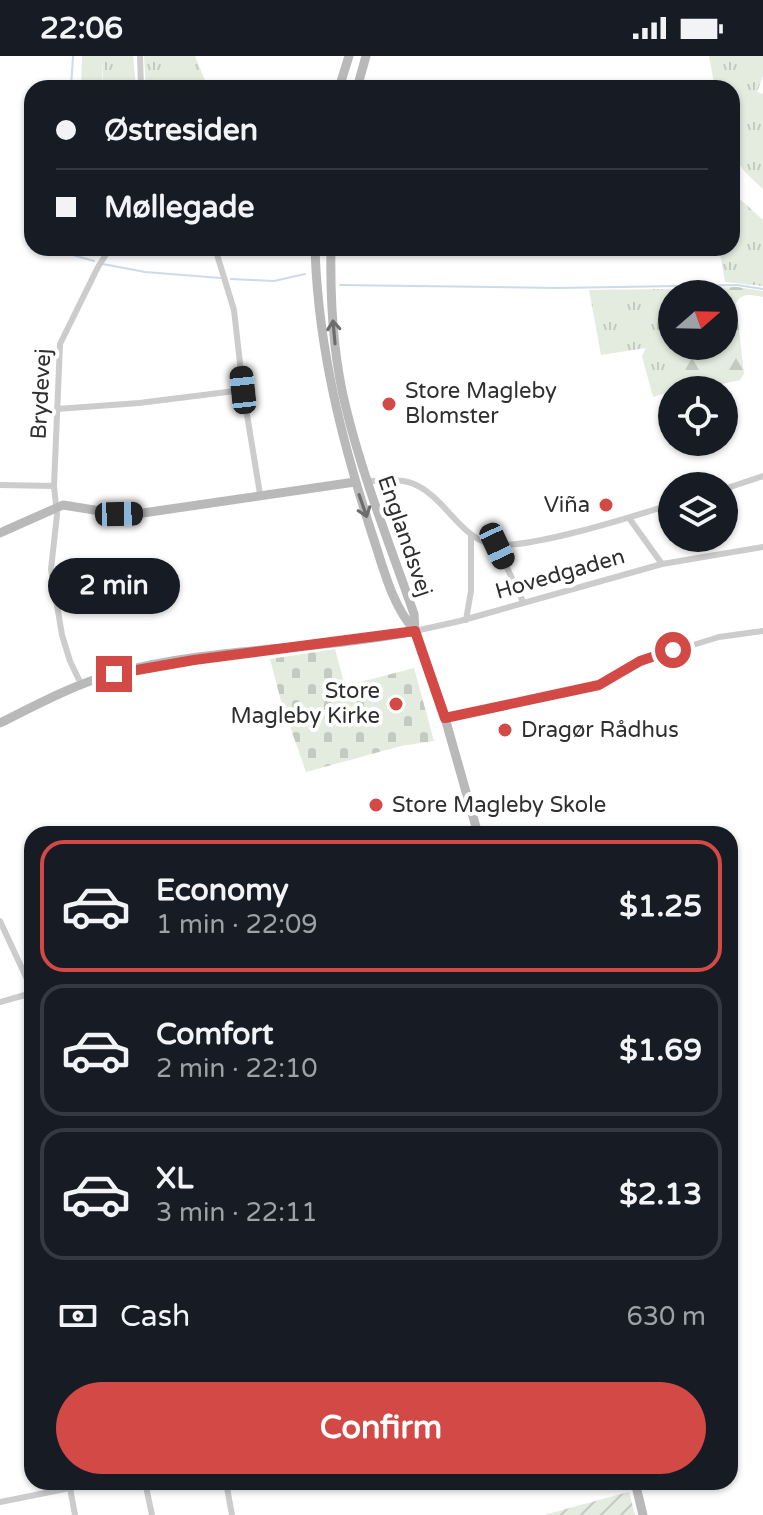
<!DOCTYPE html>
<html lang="en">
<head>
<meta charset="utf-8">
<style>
	body { margin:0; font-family:"Varela Round",sans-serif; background:#20242c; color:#f1f3f6; height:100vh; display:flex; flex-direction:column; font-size:30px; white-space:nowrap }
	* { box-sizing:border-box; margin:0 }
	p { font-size:26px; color:#9ea1a6 }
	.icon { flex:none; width:44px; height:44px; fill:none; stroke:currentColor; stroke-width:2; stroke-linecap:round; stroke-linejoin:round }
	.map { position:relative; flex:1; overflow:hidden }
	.side { position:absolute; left:24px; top:770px; width:714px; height:664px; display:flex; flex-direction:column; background:#171b24; border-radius:24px; box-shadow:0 2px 6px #0004 }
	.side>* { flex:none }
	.hud { position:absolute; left:24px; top:24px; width:716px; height:176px; border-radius:24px; box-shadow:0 2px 6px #0004; display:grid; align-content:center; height:176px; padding:0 32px; background:#171b24 }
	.needle { width:52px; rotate:70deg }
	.fabs { position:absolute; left:658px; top:224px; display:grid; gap:16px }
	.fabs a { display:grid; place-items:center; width:80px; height:80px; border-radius:50%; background:#171b24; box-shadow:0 2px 6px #0004; font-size:40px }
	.end { position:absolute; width:36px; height:36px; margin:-18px; border:10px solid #d24945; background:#fff; box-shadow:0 0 0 4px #fff }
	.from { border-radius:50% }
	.bubble { position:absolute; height:56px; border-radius:28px; background:#171b24; box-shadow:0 2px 6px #0004; font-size:26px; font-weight:700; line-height:56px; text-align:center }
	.car { position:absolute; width:24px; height:48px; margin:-24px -12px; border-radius:10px; box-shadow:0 0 6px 2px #0007; background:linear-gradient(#222 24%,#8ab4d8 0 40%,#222 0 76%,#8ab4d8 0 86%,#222 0) }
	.hud b { display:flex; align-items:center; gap:28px; height:76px; font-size:30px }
	.hud b+b { border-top:2px solid #363941 }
	.hud i { width:20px; height:20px; background:#f1f3f6 }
	ul { padding:14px 0 0; list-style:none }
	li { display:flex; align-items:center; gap:24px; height:132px; margin:0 16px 12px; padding:0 16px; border:4px solid #363941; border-radius:24px }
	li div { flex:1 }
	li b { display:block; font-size:30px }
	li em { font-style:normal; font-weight:700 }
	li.current { border-color:#d24945 }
	li>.icon { width:72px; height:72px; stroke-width:1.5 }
	.pay { display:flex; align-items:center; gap:20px; height:88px; padding:0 32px; font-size:30px }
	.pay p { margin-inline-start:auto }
	.primary-button { display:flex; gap:16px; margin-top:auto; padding:16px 32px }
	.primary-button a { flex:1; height:92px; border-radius:48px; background:#d24945; color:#fff; font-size:32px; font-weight:700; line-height:92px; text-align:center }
	.status { display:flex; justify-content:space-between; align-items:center; height:56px; padding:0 40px; background:#171b24; direction:ltr }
	.status svg { height:22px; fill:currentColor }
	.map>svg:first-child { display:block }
	.grass { fill:url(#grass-tufts) }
	.forest { fill:url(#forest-firs) }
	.cemetery { fill:url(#cemetery-stones) }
	.park { fill:#e4ebdf }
	.garden { fill:url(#garden-furrows) }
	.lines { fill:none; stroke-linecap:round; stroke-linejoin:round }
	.stream { stroke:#cddbe8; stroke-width:2 }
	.street { stroke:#ccc; stroke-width:6 }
	.secondary { stroke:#b9b9b9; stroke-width:9 }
	.oneway { stroke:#6d6d6d }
	.route { stroke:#d24945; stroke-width:10 }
	.poi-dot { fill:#d24945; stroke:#fff; stroke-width:3 }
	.labels { text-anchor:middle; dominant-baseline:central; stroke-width:8; stroke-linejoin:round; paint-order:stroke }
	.poi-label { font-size:22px; fill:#2f2f2f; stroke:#fff; text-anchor:start }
	.street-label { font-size:22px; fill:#2f2f2f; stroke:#fff }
</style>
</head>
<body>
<div class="status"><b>22:06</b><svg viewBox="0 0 49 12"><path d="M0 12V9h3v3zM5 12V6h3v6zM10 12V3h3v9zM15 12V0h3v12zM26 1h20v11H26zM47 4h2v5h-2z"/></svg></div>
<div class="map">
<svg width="763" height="1459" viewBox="0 0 763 1459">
	<defs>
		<pattern id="grass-tufts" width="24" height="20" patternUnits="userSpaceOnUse" patternTransform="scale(2)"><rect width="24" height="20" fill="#e4ebdf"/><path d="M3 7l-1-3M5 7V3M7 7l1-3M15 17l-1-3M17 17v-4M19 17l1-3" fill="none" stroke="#c4cac0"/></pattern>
		<pattern id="forest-firs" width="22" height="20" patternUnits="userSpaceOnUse" patternTransform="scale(2)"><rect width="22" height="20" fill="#e4ebdf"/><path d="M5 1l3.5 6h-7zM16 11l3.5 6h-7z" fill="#c4cac0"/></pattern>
		<pattern id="cemetery-stones" width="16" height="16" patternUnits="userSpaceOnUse" patternTransform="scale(2)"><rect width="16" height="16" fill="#e4ebdf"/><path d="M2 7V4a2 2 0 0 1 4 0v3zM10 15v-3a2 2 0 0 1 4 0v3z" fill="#c4cac0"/></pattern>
		<pattern id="garden-furrows" width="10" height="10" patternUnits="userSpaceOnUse" patternTransform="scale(2)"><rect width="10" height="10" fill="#e4ebdf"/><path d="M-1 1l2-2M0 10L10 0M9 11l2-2" fill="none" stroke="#c4cac0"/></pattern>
	</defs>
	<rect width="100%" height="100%" fill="#fff"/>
	<g class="grass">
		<polygon points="103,0 133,0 136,32 103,32"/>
		<polygon points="144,0 195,0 208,32 146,32"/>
		<polygon points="709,0 763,0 763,20 757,36 763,38 763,133 745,116 732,98 732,32 715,32"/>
		<polygon points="732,136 763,164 763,230 725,226 719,192 732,192"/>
		<polygon points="672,233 672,290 680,290 691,329 653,341 642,300 646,292 601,299 589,234"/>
	</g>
	<path class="forest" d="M737,231L763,235V241C752,239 742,236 736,247L744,318L740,324L713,330L712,334H695L686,317L680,290H724V238H673L672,233Z"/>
	<polygon class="cemetery" points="335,593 345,630 414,612 434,685 401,690 306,716 281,645 270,603"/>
	<polygon class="park" points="82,0 103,0 102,32 81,32"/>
	<polygon class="garden" points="629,1436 635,1459 544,1459 621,1438"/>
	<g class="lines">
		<g class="stream">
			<polyline points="71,32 73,0"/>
			<polyline points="60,192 62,196 94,205"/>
			<polyline points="103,208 145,216 221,222"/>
			<polyline points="231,223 274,225 305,218"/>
			<polyline points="340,229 558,232 737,229 763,233"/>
		</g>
		<g class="street">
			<polyline points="140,0 141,32"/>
			<polyline points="215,192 234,254 243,334 260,438"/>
			<polyline points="57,353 139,347 243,334"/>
			<path d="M367,425C382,425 402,422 416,429C444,442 458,477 487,487C516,498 638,459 672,448"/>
			<polyline points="0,429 54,430"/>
			<polyline points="724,433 763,420"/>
			<polyline points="629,462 662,508"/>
			<polyline points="497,490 523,546"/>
			<polyline points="466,564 471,535 471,479"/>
			<polyline points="415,575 460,565 662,508 763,491"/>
			<polyline points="81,628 70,605 62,579 51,513 57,459 54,430 60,288 98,211 110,192"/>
			<polyline points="445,662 599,629 651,602 719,581 763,575"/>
			<polyline points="0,865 32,934"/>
			<polyline points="0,946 32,937"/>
			<polyline points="145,1426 152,1459"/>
			<polyline points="226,1426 232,1459"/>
			<polyline points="70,1432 75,1459"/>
			<polyline points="0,1446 100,1426"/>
		</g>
		<g class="secondary">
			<polyline points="339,32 349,0"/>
			<polyline points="357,32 366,0"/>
			<path d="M315,192C318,292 342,386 373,481C384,514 392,549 415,575"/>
			<path d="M331,192C330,245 333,300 346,352C363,422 390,489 414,558L415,575L445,662L478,778"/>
			<polyline points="0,477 63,449 119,458 136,458 355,426"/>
			<path d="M0,667C36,649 73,629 112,618C210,591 315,595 415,575"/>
			<polyline points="635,1426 643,1459"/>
		</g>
	</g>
	<defs><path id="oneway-shaft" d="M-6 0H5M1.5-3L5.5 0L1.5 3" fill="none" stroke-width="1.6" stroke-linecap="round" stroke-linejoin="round" transform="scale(2)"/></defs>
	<g class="oneway">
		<use href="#oneway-shaft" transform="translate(334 276) rotate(-95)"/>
		<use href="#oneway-shaft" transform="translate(363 450) rotate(71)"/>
	</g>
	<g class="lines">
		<polyline class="route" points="114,618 194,604 415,575 445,662 599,629 640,605 673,594"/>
	</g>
	<g class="poi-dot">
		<circle cx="389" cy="348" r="8"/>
		<circle cx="606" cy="449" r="8"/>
		<circle cx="396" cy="648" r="8"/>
		<circle cx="505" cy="674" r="8"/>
		<circle cx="376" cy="749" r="8"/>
	</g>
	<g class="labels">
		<g class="poi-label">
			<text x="405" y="335">Store Magleby<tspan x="405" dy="25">Blomster</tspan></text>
			<text x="590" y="449" text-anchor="end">Viña</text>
			<text x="380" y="635" text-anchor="end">Store<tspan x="380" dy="25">Magleby Kirke</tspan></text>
			<text x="521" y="674">Dragør Rådhus</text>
			<text x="392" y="749">Store Magleby Skole</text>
		</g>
		<g class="street-label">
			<text transform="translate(41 338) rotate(-87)">Brydevej</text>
			<text transform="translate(405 480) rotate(71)">Englandsvej</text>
			<text transform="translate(560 518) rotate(-16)">Hovedgaden</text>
		</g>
	</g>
</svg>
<div class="fabs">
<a><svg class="needle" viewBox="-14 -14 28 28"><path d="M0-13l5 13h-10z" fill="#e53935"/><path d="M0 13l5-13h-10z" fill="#9ea1a6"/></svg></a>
<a><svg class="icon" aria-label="locate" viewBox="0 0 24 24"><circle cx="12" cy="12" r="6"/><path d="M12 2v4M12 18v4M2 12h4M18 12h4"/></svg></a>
<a><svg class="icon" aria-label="layers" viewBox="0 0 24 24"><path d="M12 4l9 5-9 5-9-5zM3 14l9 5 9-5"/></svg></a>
</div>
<i class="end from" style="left:673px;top:594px"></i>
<i class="end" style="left:114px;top:618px"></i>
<div class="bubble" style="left:48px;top:502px;width:132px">2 min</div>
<i class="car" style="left:243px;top:334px;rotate:354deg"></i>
<i class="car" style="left:119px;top:458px;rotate:89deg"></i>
<i class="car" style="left:497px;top:490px;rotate:155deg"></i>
<div class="hud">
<b><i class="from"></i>Østresiden</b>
<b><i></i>Møllegade</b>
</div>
<section class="side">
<ul>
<li class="current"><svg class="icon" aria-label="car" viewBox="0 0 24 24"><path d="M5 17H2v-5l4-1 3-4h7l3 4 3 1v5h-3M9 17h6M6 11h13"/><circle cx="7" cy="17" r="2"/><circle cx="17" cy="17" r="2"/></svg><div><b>Economy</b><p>1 min · 22:09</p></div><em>$1.25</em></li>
<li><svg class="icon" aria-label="car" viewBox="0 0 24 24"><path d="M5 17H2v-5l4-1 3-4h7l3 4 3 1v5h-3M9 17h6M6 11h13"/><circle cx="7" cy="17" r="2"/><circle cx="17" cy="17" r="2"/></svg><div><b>Comfort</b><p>2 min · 22:10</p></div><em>$1.69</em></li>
<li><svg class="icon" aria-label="car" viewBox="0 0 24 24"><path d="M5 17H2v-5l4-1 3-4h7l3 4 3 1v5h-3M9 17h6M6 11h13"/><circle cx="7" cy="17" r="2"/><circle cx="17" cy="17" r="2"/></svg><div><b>XL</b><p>3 min · 22:11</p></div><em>$2.13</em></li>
</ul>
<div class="pay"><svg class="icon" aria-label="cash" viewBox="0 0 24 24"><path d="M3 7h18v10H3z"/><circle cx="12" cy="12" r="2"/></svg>Cash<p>630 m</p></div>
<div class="primary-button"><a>Confirm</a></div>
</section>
</div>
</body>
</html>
